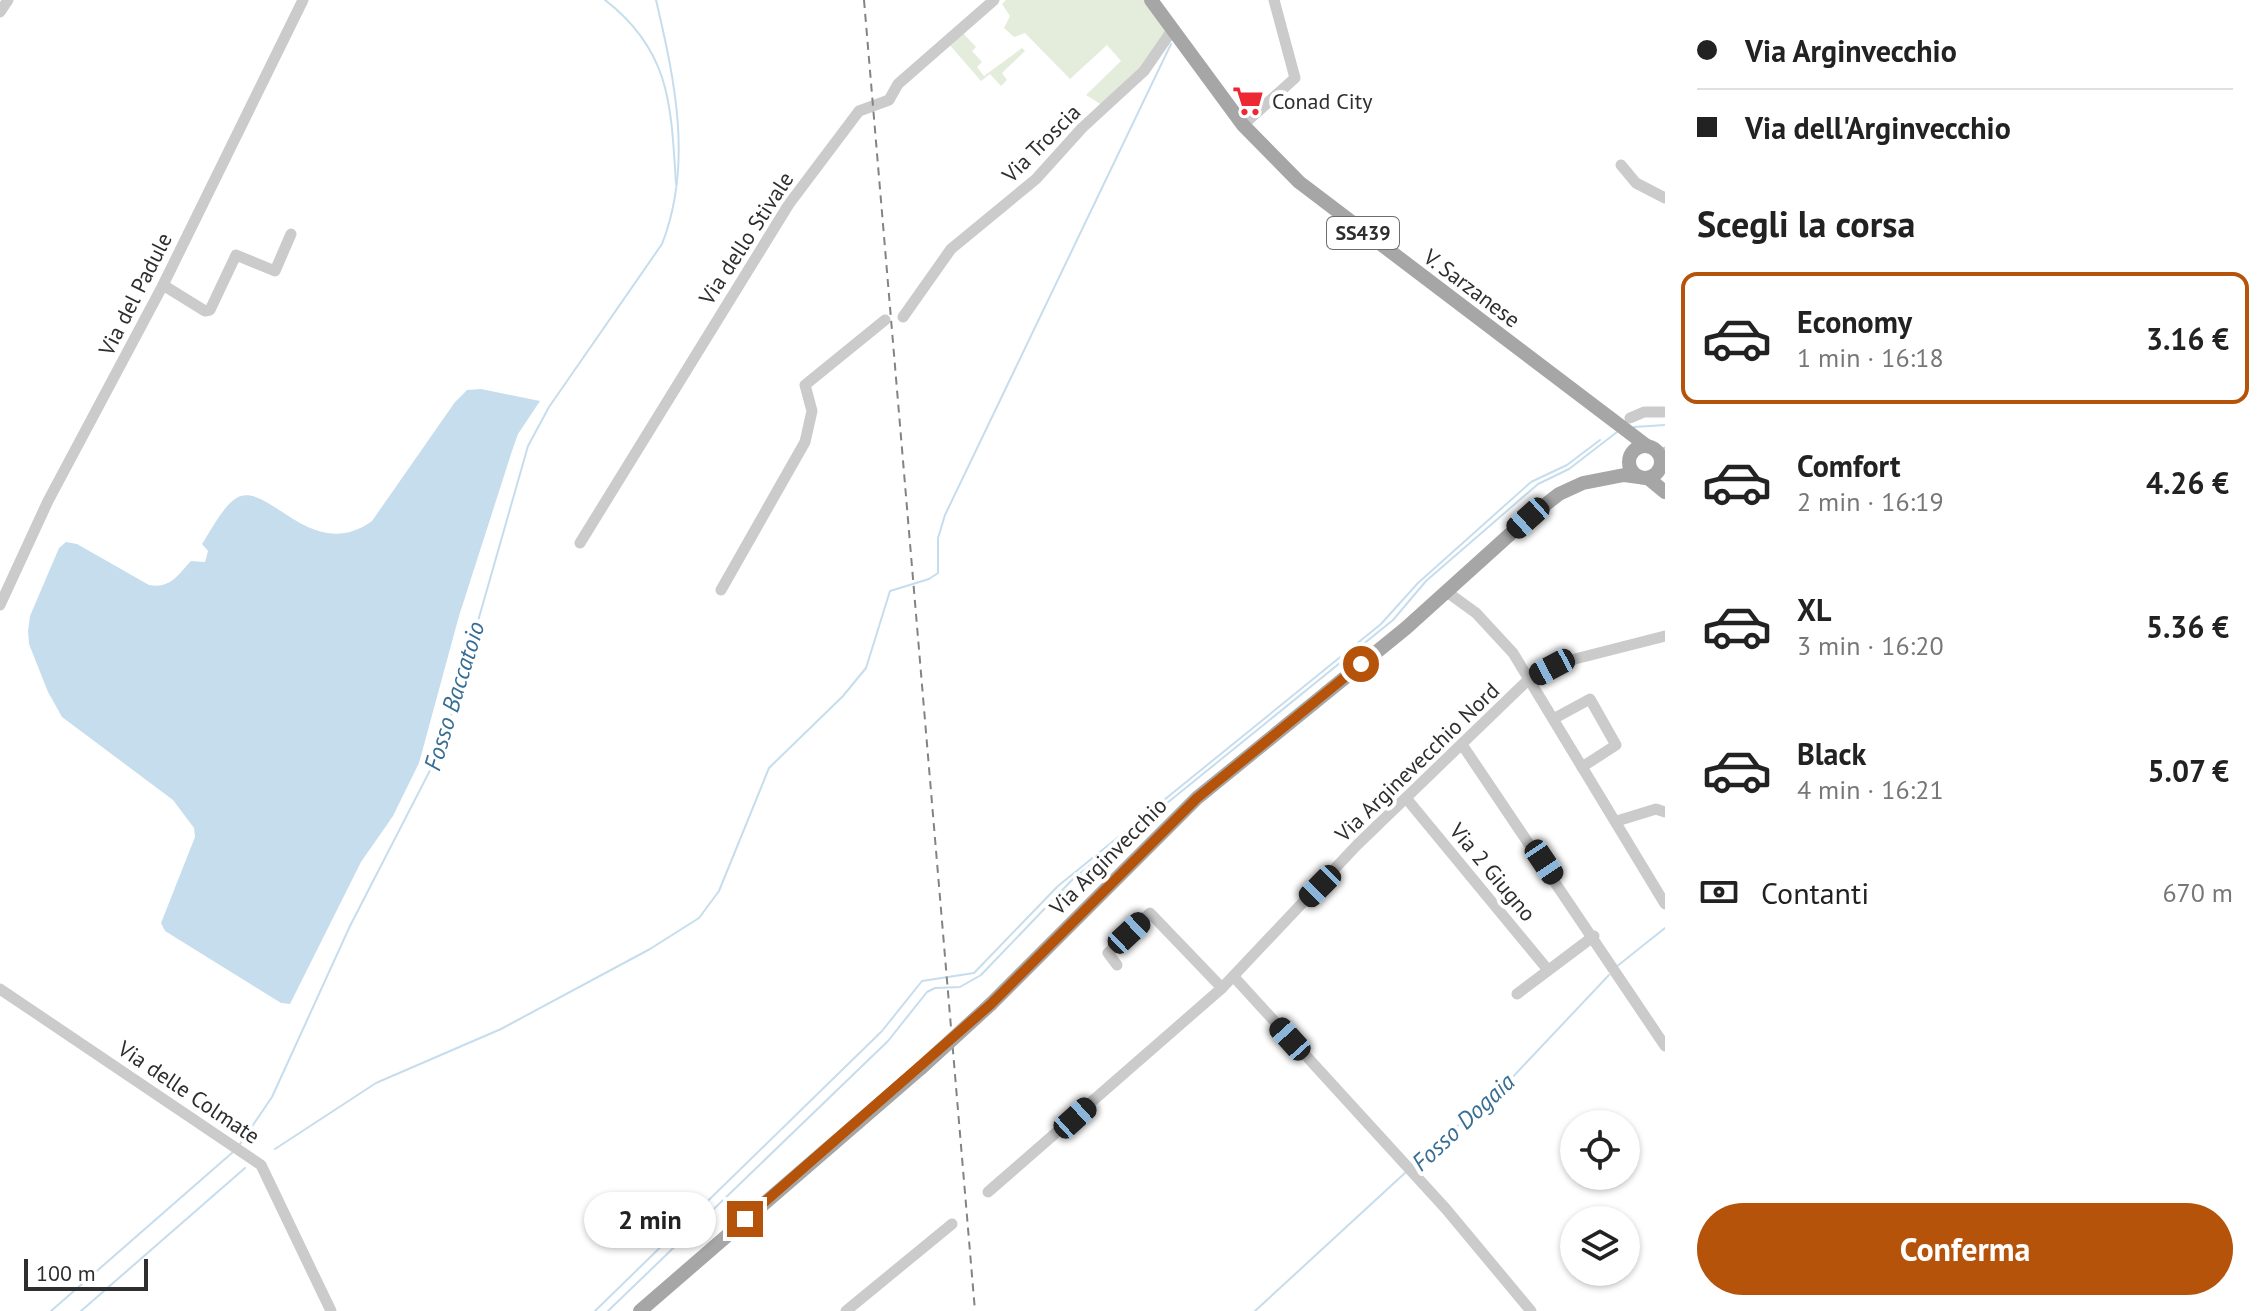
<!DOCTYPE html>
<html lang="it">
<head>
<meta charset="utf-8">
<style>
	body { margin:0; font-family:"PT Sans",sans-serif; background:#f6f6f6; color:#222; height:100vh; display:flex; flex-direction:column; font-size:30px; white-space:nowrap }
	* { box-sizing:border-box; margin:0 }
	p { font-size:26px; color:#767676 }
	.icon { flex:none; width:44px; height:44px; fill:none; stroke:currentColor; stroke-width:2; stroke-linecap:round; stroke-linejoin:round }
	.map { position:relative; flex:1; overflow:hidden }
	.drawer { display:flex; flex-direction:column; background:#fff; width:600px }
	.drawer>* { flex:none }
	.banner { display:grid; align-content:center; height:176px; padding:0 32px; background:#fff }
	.fabs { position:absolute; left:1560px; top:1110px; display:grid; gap:16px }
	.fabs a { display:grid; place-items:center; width:80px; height:80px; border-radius:50%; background:#fff; box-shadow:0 2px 6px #0004; font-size:40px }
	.scale { position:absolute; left:24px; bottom:20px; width:124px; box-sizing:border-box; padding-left:8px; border:4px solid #2e2e2e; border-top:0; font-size:22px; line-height:28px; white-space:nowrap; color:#2e2e2e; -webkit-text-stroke:6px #fff; paint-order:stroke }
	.end { position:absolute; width:36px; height:36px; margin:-18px; border:10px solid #b45309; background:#fff; box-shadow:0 0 0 4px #fff }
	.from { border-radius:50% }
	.bubble { position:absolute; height:56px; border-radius:28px; background:#fff; box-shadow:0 2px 6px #0004; font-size:26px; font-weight:800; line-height:56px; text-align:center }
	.car { position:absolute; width:24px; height:48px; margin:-24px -12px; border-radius:10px; box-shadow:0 0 6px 2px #0007; background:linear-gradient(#222 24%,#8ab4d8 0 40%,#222 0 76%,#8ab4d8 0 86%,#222 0) }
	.banner b { display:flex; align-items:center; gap:28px; height:76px; font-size:30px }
	.banner b+b { border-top:2px solid #e0e0e0 }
	.banner i { width:20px; height:20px; background:#222 }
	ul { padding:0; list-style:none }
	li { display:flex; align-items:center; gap:24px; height:132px; margin:0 16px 12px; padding:0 16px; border:4px solid transparent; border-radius:16px }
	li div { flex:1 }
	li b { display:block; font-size:30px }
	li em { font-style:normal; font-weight:800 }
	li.selected { border-color:#b45309 }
	li>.icon { width:72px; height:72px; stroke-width:1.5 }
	h2 { padding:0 32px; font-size:36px; line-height:96px }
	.pay { display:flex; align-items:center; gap:20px; height:88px; padding:0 32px; font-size:30px }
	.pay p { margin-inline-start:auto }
	.cta { display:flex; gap:16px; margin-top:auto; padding:16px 32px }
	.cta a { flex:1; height:92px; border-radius:48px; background:#b45309; color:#fff; font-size:32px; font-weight:800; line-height:92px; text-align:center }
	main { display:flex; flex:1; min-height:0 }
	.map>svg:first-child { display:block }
	.green { fill:#e4ecdb }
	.water { fill:#c6dded }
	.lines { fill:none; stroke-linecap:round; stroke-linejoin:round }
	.stream { stroke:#c6dded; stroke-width:2 }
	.minor { stroke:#cbcbcb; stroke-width:11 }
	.major { stroke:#a6a6a6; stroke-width:14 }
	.rail { stroke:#838383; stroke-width:2; stroke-dasharray:8 6; stroke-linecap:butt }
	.major-bridge { stroke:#a6a6a6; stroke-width:14 }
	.route { stroke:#b45309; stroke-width:10 }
	.labels { text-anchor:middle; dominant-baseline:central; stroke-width:8; stroke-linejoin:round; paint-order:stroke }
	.shield { fill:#fff; stroke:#6d6d6d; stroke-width:2 }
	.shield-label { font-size:20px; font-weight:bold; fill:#2e2e2e }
	.poi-label { font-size:22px; fill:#2e2e2e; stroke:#fff; text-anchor:start }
	.street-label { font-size:22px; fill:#2e2e2e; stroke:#fff }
	.water-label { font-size:24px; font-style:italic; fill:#386e94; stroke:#fff }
</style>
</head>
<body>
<main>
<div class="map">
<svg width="1665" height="1311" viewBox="0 0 1665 1311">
	<rect width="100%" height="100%" fill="#fff"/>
	<g class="green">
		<polygon points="1006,0 1145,0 1167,32 1142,68 1102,105 1086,95 1121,61 1107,45 1070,79 1025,33 1014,37 1004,28 1010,16 1002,4"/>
		<polygon points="961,31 976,47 972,51 982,62 977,67 984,76 1022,48 1025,51 1002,73 1007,80 1001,86 990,74 981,81 948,43"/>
	</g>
	<path class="water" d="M481,389L540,401L518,434L512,451L459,616L419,763L393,816L361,862L290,1004L281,1003L165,931L161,923L195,837L194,828L173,800L62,717L48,692L29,644L28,631L30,616L59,548L66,542L77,544L149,585C170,589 178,575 191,561L205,562L208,551L202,544C211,531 225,501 241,496C272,487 314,563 372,521L455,402L467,390Z"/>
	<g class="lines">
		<g class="stream">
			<path d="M605,0C671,51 671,106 676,184"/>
			<polyline points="1634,427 1665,425"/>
			<polyline points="1616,967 1665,928"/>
			<path d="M240,1144L272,1097L350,926L442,747L528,446L549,407L662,244C693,165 675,81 656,0"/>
			<polyline points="275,1149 376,1083 501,1029 650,949 699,918 719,891 769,768 843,696 866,668 890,591 929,579 938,573 938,538 945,515 1171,44"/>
			<polyline points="1413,1165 1507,1083 1609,975"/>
			<polyline points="51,1311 233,1152"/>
			<polyline points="81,1311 245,1168"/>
			<polyline points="595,1311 882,1031 922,981 974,973 1058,886 1381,624 1418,583 1531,482 1567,465 1600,440"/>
			<polyline points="608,1311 888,1041 927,992 935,988 960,987 981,975 1072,880 1393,620 1426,581 1538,484 1569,469 1617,432"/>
			<polyline points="1255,1311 1406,1172"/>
		</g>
		<g class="minor">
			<polyline points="0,12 8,0"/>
			<polyline points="1243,125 1295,78 1274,0"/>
			<polyline points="1621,165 1636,183 1665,198"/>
			<polyline points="163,285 205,311 210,310 236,255 275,271 291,234"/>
			<polyline points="903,317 951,249 1036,179 1082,128 1144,71 1173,29"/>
			<polyline points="1630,418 1644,412 1665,412"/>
			<polyline points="1661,465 1665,452"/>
			<polyline points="580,543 789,204 859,111 889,100 898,84 994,0"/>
			<polyline points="721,590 805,442 812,411 805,385 885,320"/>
			<polyline points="1447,592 1476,613 1513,653 1665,904"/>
			<polyline points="0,605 48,501 163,285 303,0"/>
			<polyline points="1555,718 1590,699 1616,745 1582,767"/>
			<polyline points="1463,746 1665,1046"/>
			<polyline points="1406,798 1548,970"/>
			<polyline points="1617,821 1656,809 1665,812"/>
			<polyline points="1117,965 1108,953 1150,913 1222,988"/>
			<polyline points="1234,977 1446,1209 1531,1311"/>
			<polyline points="0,989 261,1165 331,1311"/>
			<polyline points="1517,994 1594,936"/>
			<polyline points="988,1192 1222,988 1357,845 1530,678 1575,659 1665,636"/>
			<polyline points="846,1311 952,1224"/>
		</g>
		<g class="major">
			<polyline points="1151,0 1243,125 1299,182 1647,446"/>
			<circle cx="1645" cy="462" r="16"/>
			<polyline points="1648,478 1665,492"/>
			<polyline points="991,1004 1197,798 1406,628 1528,518 1559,494 1583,483 1624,475 1639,477"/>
			<polyline points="640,1311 921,1068"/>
		</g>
		<polyline class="rail" points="864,0 975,1311"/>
		<polyline class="major-bridge" points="921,1068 991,1004"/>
	</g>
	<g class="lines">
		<polyline class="route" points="745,1219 991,1004 1197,798 1361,664"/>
	</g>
	<defs>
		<symbol id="supermarket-bare" viewBox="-9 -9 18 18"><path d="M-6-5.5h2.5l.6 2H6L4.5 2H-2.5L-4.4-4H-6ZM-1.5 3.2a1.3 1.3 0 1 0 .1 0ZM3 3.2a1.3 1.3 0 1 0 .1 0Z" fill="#ed2832" stroke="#fff" stroke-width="2.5" paint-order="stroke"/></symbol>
	</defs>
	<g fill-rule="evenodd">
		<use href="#supermarket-bare" x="1226" y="79" width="44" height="44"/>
	</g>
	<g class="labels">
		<rect class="shield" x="1327" y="217" width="72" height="32" rx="6"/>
		<g class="shield-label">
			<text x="1363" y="233">SS439</text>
		</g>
		<g class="poi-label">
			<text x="1272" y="101">Conad City</text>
		</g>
		<g class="street-label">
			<text transform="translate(1041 143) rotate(-45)">Via Troscia</text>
			<text transform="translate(746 238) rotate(-57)">Via dello Stivale</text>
			<text transform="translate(1472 288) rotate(37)">V. Sarzanese</text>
			<text transform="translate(135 294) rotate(-63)">Via del Padule</text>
			<text transform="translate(1417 762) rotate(-44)">Via Arginevecchio Nord</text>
			<text transform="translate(1108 856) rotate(-45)">Via Arginvecchio</text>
			<text transform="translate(1493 872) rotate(50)">Via 2 Giugno</text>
			<text transform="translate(189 1092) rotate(34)">Via delle Colmate</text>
		</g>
		<g class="water-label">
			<text transform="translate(454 696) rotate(-73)">Fosso Baccatoio</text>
			<text transform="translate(1463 1122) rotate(-43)">Fosso Dogaia</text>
		</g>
	</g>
</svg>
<div class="fabs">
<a><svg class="icon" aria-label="locate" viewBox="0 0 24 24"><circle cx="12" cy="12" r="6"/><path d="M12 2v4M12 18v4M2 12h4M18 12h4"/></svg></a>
<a><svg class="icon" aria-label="layers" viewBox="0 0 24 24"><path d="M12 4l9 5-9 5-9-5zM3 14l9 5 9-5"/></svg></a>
</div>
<div class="scale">100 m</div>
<i class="end from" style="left:1361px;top:664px"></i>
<i class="end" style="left:745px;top:1219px"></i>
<div class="bubble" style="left:584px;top:1192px;width:132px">2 min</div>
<i class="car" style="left:1528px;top:518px;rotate:228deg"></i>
<i class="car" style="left:1552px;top:667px;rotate:242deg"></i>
<i class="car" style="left:1544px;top:862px;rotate:146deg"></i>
<i class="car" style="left:1320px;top:886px;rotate:225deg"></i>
<i class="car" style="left:1129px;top:933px;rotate:47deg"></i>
<i class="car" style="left:1290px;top:1039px;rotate:318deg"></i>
<i class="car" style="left:1075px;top:1118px;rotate:48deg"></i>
</div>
<section class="drawer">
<div class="banner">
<b><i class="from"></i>Via Arginvecchio</b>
<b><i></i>Via dell'Arginvecchio</b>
</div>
<h2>Scegli la corsa</h2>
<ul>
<li class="selected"><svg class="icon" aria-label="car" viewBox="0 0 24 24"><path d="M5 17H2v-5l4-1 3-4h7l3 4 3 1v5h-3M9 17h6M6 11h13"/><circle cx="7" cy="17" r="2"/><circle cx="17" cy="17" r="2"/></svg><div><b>Economy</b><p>1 min · 16:18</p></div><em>3.16 €</em></li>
<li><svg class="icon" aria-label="car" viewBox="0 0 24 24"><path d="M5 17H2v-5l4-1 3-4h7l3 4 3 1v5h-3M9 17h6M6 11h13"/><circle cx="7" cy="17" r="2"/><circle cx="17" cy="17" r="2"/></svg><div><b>Comfort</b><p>2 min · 16:19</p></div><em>4.26 €</em></li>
<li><svg class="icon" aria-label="car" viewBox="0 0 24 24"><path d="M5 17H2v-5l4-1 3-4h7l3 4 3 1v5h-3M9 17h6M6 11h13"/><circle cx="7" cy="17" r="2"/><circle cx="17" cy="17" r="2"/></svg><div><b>XL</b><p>3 min · 16:20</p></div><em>5.36 €</em></li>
<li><svg class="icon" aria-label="car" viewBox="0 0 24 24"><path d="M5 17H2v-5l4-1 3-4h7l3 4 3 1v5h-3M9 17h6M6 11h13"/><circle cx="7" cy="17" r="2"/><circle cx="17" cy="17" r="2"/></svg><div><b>Black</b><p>4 min · 16:21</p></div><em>5.07 €</em></li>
</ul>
<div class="pay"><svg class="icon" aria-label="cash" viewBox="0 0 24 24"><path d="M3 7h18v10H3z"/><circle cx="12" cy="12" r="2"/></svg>Contanti<p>670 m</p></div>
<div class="cta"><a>Conferma</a></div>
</section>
</main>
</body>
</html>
